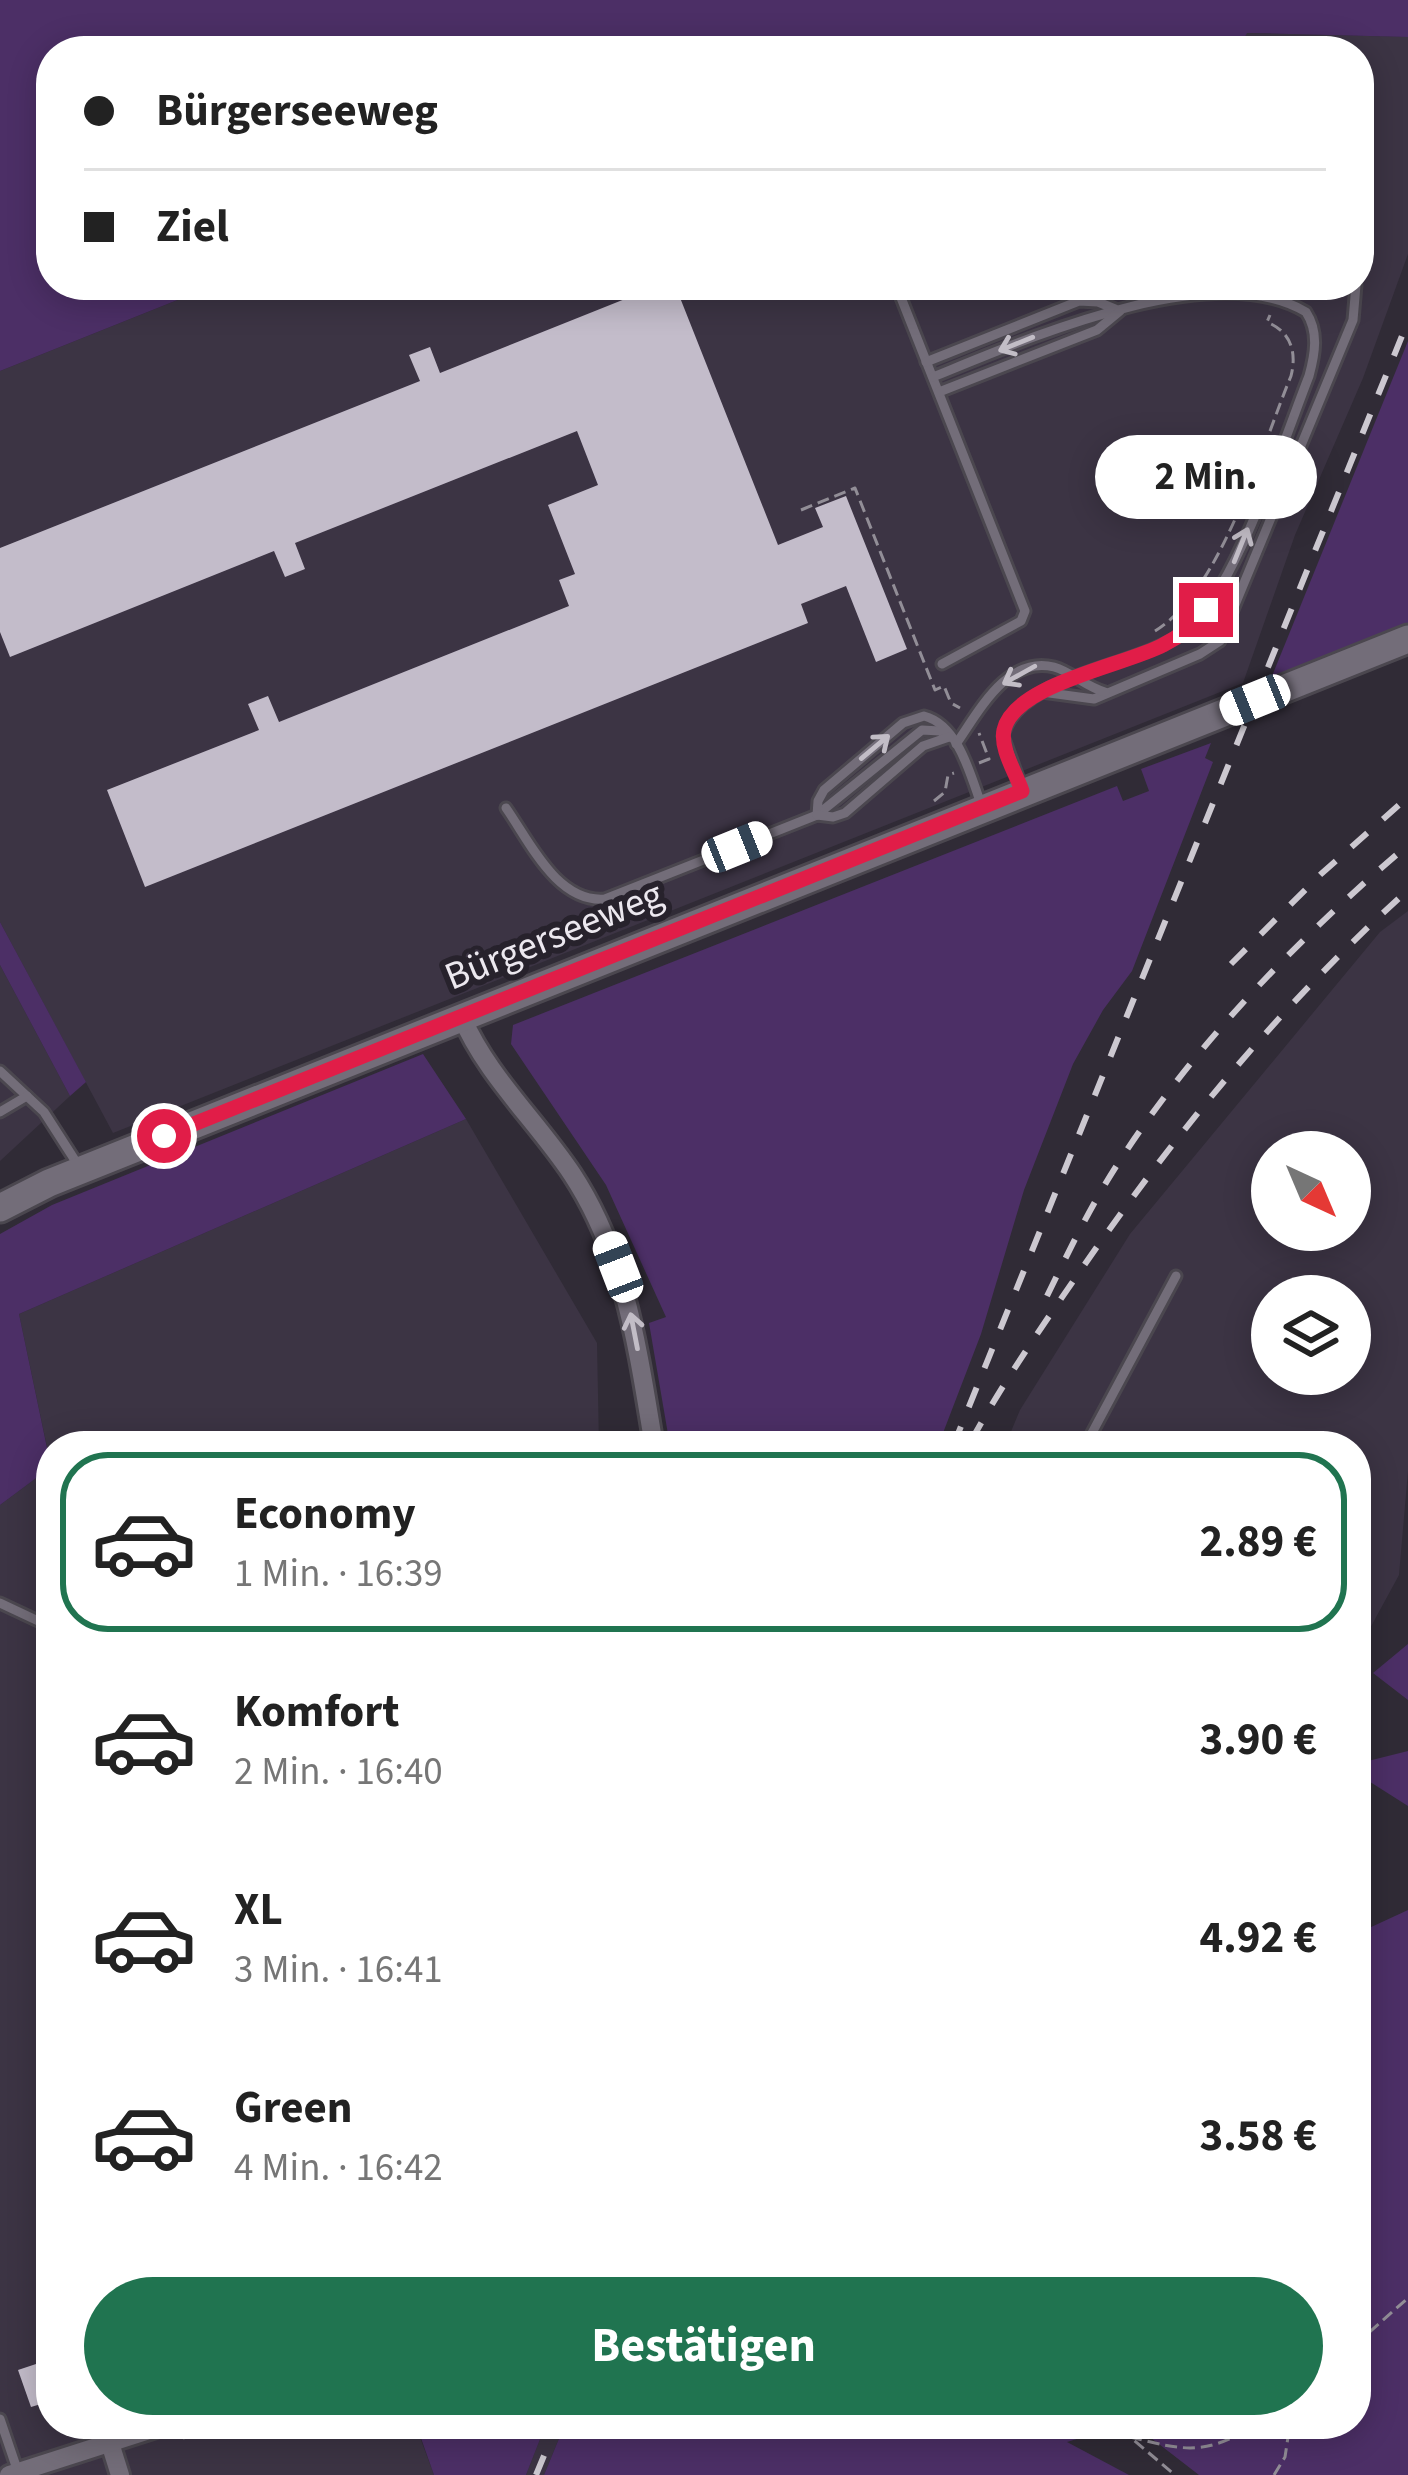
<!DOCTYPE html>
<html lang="de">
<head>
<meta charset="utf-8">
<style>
	body { margin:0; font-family:"Source Sans 3",sans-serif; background:#f6f6f6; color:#222; height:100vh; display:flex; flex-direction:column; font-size:45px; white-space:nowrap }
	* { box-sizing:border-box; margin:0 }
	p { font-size:39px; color:#767676 }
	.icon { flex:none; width:66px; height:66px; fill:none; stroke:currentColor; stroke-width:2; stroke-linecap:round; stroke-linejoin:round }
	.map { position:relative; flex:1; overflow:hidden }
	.side { position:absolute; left:36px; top:1431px; width:1335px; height:1008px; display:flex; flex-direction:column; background:#fff; border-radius:48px; box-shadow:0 6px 30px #0003 }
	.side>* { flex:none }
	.guide { position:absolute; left:36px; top:36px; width:1338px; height:264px; border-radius:48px; box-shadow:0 6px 30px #0003; display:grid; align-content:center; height:264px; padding:0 48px; background:#fff }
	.needle { width:78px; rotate:136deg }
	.buttons { position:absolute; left:1251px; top:1131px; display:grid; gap:24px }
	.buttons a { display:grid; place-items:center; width:120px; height:120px; border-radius:50%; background:#fff; box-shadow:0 6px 30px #0003; font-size:60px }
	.end { position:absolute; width:54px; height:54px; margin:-27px; border:15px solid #e11d48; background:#fff; box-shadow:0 0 0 6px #fff }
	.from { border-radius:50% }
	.bubble { position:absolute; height:84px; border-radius:42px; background:#fff; box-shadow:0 6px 30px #0003; font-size:39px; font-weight:700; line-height:84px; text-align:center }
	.car { position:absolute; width:36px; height:72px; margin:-36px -18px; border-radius:15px; box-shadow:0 0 9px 3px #0007; background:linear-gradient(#fff 24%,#345 0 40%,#fff 0 76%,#345 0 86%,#fff 0) }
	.guide b { display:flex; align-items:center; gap:42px; height:114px; font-size:45px }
	.guide b+b { border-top:3px solid #e0e0e0 }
	.guide i { width:30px; height:30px; background:#222 }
	ul { padding:21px 0 0; list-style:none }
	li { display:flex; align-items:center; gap:36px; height:180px; margin:0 24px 18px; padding:0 24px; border:6px solid transparent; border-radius:48px }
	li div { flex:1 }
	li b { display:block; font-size:45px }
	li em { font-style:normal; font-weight:700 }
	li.on { border-color:#207450 }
	li>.icon { width:108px; height:108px; stroke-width:1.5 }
	.primary-button { display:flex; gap:24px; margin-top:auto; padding:24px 48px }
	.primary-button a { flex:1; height:138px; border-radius:72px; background:#207450; color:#fff; font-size:48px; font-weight:700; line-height:138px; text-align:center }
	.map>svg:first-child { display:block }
	.built { fill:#3c3444; fill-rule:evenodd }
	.green { fill:#4c2f66 }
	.building { fill:#c3bcca }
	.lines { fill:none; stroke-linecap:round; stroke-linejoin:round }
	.lane-casing { stroke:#4b474f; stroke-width:15 }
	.street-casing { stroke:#4b474f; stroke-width:24 }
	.secondary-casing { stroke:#4b474f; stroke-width:33 }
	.path { stroke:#928e97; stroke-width:3; stroke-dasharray:12 6; stroke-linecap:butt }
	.lane { stroke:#736d79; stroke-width:9 }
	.street { stroke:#736d79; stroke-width:18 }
	.secondary { stroke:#736d79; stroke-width:27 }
	.rail { stroke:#ccc8d0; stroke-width:6; stroke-dasharray:21 21; stroke-linecap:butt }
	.oneway { stroke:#c2bdc6 }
	.route { stroke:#e11d48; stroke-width:15 }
	.labels { text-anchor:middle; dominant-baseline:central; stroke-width:12; stroke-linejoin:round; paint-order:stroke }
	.street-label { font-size:39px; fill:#ece8ef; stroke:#27222c }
</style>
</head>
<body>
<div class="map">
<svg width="1408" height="2475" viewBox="0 0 1408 2475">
	<rect width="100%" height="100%" fill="#302b36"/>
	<g class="built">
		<polygon points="1246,33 1408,37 1408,254 1363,378 1295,535 1243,683 113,1133 0,922 0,371 215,285 1099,285 1112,290 1115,285 1359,285 1359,51 1237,51"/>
		<path d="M1408,911V1471L1399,1575L1356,1654V1446H1005L1020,1410L1130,1234L1380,932ZM1272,1152H1350V1230H1272ZM1272,1296H1350V1374H1272Z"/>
		<polygon points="0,965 70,1096 0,1161"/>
		<polygon points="466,1119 597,1343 599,1446 51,1446 51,1466 19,1314"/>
		<polygon points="51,1467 51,2424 312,2424 317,2432 330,2437 369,2424 415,2424 434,2475 0,2475 0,1505"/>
		<polygon points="546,2424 565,2424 544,2475 526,2475"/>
	</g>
	<g class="green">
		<polygon points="0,0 1408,0 1408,37 1247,33 1237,51 51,51 51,285 215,285 0,371"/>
		<polygon points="1408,341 1408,627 1270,681"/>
		<polygon points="1211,743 1205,758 1213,762 1132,971 1103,1010 1073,1064 1024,1190 981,1334 938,1446 670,1446 649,1323 666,1317 606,1185 511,1044 513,1025 1117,786 1123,801 1149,791 1141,769"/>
		<polygon points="0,922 86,1082 70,1096 0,965"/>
		<polygon points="423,1054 466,1119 19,1314 51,1467 0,1505 0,1234 52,1205"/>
		<polygon points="1408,1644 1408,1700 1373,1673"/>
		<polygon points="1408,1751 1408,1806 1356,1773 1356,1764"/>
		<polygon points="1408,1910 1408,2475 1199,2475 1133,2424 1356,2424 1356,1934"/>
		<polygon points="416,2424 546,2424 526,2475 434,2475"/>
		<polygon points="565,2424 1125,2424 1067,2442 1129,2475 544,2475"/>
	</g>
	<g class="building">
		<polygon points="660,285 675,285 778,545 823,527 815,508 846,496 907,649 876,662 846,586 801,604 808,623 145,887 107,790 259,730 248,704 268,696 279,722 569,606 559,580 575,574 548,505 598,485 577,431 295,543 305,569 285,577 274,551 10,657 0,632 0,548 420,381 409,355 430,347 440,373"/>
		<polygon points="51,2359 51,2401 31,2407 18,2370"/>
	</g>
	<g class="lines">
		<defs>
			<g id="lane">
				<polyline points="1359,268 1365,251"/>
				<polyline points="896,285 1025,611 1021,621 942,664"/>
				<polyline points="926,362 1079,301 1098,302 1115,309"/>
				<path d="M933,377C1024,340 1213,256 1306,312C1319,332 1315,354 1309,376C1284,439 1234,597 1183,633C1137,667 1016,676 1003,736L1023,791"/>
				<polyline points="939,392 1097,330 1120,311"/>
				<polyline points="1042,692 1094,699 1200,654 1220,641 1353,320 1356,285"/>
				<path d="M956,744C978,713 1007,655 1054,667C1072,672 1086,687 1105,692"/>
				<path d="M506,808C530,842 557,903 605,899L817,815L922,730L940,731L949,737"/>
				<path d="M817,815L818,801L824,790L903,723L924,716C959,725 971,777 982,807"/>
				<polyline points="817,815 833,817 845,813 923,746 949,737"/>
				<polyline points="0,1071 44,1112 78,1165"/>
				<polyline points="0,1112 27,1096"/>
				<polyline points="1085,1446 1176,1276"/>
				<polyline points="0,1603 51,1627"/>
				<polyline points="0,2419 18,2472"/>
			</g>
			<g id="street">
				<path d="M461,1015C486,1075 536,1120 572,1174C626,1256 638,1351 654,1446"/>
				<polyline points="110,2443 120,2475"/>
				<polyline points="9,2475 168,2424"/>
			</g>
			<polyline id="secondary" points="0,1208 49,1183 1408,639"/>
		</defs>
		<use href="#lane" class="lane-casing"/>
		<use href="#street" class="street-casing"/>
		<use href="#secondary" class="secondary-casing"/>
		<g class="path">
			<polyline points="801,510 855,488 935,690 944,686 951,703 960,708"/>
			<path d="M1155,631C1222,590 1261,448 1291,376C1297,352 1291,332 1267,322L1270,315"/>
			<polyline points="979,763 989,759 979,733"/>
			<polyline points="934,801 945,792 948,775 954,773"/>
			<polyline points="1356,2344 1408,2298"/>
			<polyline points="1103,2424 1130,2437 1175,2475"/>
			<path d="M1130,2437C1186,2451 1205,2456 1257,2424"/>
			<polyline points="183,2438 225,2424"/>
			<polyline points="1274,2475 1285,2457 1290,2424"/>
		</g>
		<use href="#lane" class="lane"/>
		<use href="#street" class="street"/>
		<use href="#secondary" class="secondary"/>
		<g class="rail">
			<polyline points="1231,964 1321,874 1408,797"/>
			<path d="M1047,1296C1069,1251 1090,1207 1117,1165C1194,1045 1299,937 1408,845"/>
			<path d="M971,1441C1005,1379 1045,1322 1085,1264C1180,1127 1284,1002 1408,890"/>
			<polyline points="953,1446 1408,321"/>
			<polyline points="536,2475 557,2424"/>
		</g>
	</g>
	<defs><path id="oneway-shaft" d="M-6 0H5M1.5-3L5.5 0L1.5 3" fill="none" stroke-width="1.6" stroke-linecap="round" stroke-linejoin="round" transform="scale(3)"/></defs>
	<g class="oneway">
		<use href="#oneway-shaft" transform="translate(1016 344) rotate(158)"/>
		<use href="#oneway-shaft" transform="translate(1241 545) rotate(-68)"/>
		<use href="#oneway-shaft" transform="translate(1019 675) rotate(151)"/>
		<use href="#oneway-shaft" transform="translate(875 747) rotate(-40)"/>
		<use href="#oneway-shaft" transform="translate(634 1331) rotate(-101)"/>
	</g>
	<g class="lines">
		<path class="route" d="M164,1136L1022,791C1016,773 1000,749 1004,730C1014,684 1126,665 1163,645C1181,636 1194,625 1206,610"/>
	</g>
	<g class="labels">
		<g class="street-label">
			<text transform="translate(554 936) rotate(-22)">Bürgerseeweg</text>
		</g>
	</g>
</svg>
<div class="buttons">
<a><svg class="needle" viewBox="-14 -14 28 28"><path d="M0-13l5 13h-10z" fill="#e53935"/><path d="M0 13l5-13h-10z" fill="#767676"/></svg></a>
<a><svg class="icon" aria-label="layers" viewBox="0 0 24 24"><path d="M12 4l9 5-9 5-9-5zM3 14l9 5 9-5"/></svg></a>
</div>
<i class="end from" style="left:164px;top:1136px"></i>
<i class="end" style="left:1206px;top:610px"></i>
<div class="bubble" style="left:1095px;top:435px;width:222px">2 Min.</div>
<i class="car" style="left:1255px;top:700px;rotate:248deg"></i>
<i class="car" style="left:737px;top:847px;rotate:68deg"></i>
<i class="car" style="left:618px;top:1267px;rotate:339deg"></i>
<div class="guide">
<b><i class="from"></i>Bürgerseeweg</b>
<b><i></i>Ziel</b>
</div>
<section class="side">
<ul>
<li class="on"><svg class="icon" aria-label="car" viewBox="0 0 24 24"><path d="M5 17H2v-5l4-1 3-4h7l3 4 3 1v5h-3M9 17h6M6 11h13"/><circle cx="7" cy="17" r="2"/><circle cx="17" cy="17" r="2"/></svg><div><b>Economy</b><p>1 Min. · 16:39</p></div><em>2.89 €</em></li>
<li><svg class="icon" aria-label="car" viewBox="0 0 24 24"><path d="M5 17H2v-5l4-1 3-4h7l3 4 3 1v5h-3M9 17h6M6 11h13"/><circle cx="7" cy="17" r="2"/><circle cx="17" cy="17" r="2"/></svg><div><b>Komfort</b><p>2 Min. · 16:40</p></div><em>3.90 €</em></li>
<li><svg class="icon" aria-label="car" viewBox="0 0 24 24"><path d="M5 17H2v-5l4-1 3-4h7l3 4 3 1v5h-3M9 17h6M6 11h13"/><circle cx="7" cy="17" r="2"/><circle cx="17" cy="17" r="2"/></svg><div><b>XL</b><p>3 Min. · 16:41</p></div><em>4.92 €</em></li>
<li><svg class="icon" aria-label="car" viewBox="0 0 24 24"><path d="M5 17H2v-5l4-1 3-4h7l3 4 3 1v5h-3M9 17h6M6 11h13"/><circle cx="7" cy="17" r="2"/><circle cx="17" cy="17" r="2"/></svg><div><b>Green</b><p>4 Min. · 16:42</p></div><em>3.58 €</em></li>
</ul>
<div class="primary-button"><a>Bestätigen</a></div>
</section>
</div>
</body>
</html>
